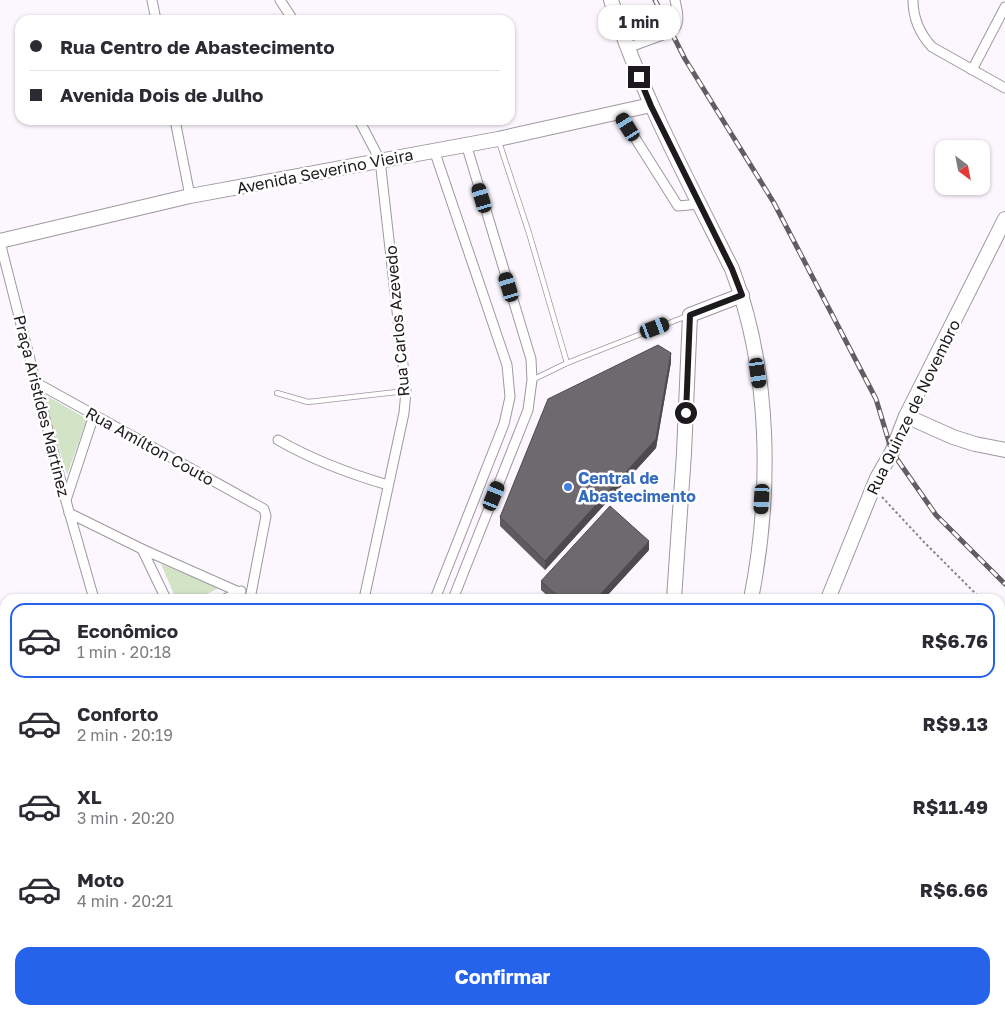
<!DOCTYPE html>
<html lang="pt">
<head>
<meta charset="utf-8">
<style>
	body { margin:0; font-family:"Golos Text",sans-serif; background:#f7f7f7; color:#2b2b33; height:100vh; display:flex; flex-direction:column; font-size:19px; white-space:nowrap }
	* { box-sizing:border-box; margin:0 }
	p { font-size:16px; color:#7c7c81 }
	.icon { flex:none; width:28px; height:28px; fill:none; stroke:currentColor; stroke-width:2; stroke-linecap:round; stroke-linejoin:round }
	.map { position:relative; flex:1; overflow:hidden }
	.side { position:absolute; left:0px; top:594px; width:1005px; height:421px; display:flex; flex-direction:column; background:#fff; border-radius:15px 15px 0 0; box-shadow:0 1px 4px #0004 }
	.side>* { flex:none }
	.top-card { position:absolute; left:15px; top:15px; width:500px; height:110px; border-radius:15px; box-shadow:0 1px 4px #0004; display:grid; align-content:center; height:110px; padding:0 15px; background:#fff }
	.needle { width:32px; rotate:148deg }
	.buttons { position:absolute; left:935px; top:140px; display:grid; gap:10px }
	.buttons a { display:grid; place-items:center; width:55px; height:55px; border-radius:10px; background:#fff; box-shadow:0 1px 4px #0004; font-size:25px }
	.end { position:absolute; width:22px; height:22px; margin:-11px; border:6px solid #1c1a1d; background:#fff; box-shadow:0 0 0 2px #fff }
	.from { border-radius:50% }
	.bubble { position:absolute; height:35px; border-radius:15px; background:#fff; box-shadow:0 1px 4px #0004; font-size:16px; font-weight:700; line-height:35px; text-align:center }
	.car { position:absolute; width:15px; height:30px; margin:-15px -8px; border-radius:6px; box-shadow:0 0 4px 1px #0007; background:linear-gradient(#222 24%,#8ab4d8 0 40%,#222 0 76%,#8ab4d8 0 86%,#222 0) }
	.top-card b { display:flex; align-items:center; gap:18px; height:48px; font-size:19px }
	.top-card b+b { border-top:1px solid #e1e1e2 }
	.top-card i { width:12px; height:12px; background:#2b2b33 }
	ul { padding:9px 0 0; list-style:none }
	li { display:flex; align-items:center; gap:15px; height:75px; margin:0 10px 8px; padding:0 5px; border:2px solid transparent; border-radius:15px }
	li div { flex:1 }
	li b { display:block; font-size:19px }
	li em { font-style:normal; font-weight:700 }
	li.current { border-color:#2563eb }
	li>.icon { width:45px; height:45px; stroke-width:1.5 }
	.primary-button { display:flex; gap:10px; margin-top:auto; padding:10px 15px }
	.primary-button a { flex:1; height:58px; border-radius:15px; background:#2563eb; color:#fff; font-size:20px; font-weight:700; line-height:58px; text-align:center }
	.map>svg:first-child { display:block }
	.green { fill:#d2e3c6 }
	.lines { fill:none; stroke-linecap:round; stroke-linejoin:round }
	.lane-casing { stroke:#9d989f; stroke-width:6 }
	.street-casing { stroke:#9d989f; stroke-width:11 }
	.secondary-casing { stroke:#9d989f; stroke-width:16 }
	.primary-casing { stroke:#9d989f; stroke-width:17 }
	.path { stroke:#888489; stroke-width:2; stroke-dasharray:2.5 2.5; stroke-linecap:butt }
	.lane { stroke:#fff; stroke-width:4.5 }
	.street { stroke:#fff; stroke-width:9 }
	.secondary { stroke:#fff; stroke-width:14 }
	.primary { stroke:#fff; stroke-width:15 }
	.rail-casing { stroke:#605e62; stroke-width:5 }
	.rail { stroke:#fff; stroke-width:3; stroke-dasharray:9; stroke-linecap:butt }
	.wall { fill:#5f5a5f }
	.shaded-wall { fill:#4d4a4e }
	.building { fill:#6e696f; stroke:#4d4a4e }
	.route { stroke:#1c1a1d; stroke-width:6 }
	.shop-dot { fill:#3f7fe0; stroke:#fff; stroke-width:2 }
	.labels { text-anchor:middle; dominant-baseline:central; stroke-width:5; stroke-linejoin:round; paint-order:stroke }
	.street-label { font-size:16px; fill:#1c1a1d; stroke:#fff }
	.shop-label { font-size:16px; font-weight:bold; fill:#366cbe; stroke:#fff; text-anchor:start }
</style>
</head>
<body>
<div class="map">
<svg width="1005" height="1014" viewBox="0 0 1005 1014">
	<rect width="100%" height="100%" fill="#fcf7fe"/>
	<g class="green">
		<polygon points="42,393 87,419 67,475 67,474"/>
		<polygon points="161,564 219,588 197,599 176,599"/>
	</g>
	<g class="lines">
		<defs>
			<g id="lane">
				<polyline points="499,142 529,233 567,363"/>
				<polyline points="532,380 567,363 687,316"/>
				<polyline points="277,393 308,402 406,391"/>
			</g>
			<g id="street">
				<polyline points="152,0 156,20"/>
				<polyline points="280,0 293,20"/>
				<path d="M913,0C913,18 920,34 932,47L1005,88"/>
				<path d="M627,48L671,32C682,24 677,11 675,0"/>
				<polyline points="972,70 1005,7"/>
				<polyline points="618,111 678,206 700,204"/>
				<polyline points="175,120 190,196"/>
				<polyline points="359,120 380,160 406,391 404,413 364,599"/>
				<polyline points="434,150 507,365 510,397 504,424 435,599"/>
				<polyline points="0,242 66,501 94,599"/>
				<polyline points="35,382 264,509 266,516 250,599"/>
				<path d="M278,440C313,460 350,474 388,485"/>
				<polyline points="66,500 94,415"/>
				<polyline points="69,513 142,549 239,592"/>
				<polyline points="142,549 166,599"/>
				<polyline points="225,599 241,591"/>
				<polyline points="453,599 528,410 532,380 531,359 466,144"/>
				<polyline points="1000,971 1005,970"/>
			</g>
			<g id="secondary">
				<path d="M611,0C641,94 688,181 732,269C771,371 772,493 751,599"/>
				<polyline points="0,241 190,196 498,139 651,105"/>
				<polyline points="906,416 953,437 975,444 1005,450"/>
				<polyline points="674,599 684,453 690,315 742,295"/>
				<polyline points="828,599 877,478 892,452 906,416 1005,219"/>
				<polyline points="0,697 5,707"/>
				<polyline points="1000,751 1005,751"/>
				<polyline points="0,765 5,756"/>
				<polyline points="0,798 5,796"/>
				<polyline points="81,1010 81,1014"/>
				<polyline points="375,1014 376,1010"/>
				<polyline points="399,1014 400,1010"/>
				<polyline points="536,1014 537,1010"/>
			</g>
			<g id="primary">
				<polyline points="0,946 5,951"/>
				<polyline points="70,1010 74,1014"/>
			</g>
		</defs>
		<use href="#lane" class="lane-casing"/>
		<use href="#street" class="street-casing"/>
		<use href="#secondary" class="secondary-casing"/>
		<use href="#primary" class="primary-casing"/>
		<g class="path">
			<polyline points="882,497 924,542 981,599"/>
			<polyline points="1000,615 1005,619"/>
		</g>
		<use href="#lane" class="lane"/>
		<use href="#street" class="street"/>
		<use href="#secondary" class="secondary"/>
		<use href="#primary" class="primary"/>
		<defs>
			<polyline id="rail" points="655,0 685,59 774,203 876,399 892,452 936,515 1005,584"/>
		</defs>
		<use href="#rail" class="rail-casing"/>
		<use href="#rail" class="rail"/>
	</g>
	<g class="wall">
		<polygon points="671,362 656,448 545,570 500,526 500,517"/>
		<polygon points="649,550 604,599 551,599 541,590 541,581"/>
		<polygon points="140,1010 192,1014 140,1014"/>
	</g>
	<g class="shaded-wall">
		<polygon points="671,353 671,362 656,448 545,570 545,561"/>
		<polygon points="649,541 649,550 604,599 596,599"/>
		<polygon points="187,1010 196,1010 192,1014 183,1014"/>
	</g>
	<g class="building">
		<polygon points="658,345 671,353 656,439 545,561 500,517 548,399"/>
		<polygon points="610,506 649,541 596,599 561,599 541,581"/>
		<polygon points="141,1010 187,1010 183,1014 145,1014"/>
		<polygon points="274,1010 293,1010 297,1014 273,1014 272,1013"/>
		<polygon points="310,1010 370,1010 368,1014 306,1014"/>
		<rect x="410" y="1010" width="74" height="4"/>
		<polygon points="485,1010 504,1010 504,1014 484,1014"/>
		<polygon points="508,1010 529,1010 528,1014 508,1014"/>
	</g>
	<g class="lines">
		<polyline class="route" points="639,77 651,106 732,269 742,295 690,315 686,413"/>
	</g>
	<circle class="shop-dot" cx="568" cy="487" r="5"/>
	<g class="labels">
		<g class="street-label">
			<text transform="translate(325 171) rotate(-11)">Avenida Severino Vieira</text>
			<text transform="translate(397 321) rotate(-95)">Rua Carlos Azevedo</text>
			<text transform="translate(42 406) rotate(76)">Praça Aristídes Martinez</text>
			<text transform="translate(913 407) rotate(-64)">Rua Quinze de Novembro</text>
			<text transform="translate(150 446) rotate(29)">Rua Amílton Couto</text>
		</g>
		<g class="shop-label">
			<text x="578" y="478">Central de<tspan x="578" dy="18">Abastecimento</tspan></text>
		</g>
	</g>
</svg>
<div class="buttons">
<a><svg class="needle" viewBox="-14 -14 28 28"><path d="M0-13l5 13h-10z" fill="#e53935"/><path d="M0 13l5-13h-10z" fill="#7c7c81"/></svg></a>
</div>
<i class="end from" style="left:686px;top:413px"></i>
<i class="end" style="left:639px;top:77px"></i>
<div class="bubble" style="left:598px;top:5px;width:82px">1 min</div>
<i class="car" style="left:628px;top:127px;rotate:328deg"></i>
<i class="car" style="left:482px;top:198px;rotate:343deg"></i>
<i class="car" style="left:509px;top:287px;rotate:343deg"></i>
<i class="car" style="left:655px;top:328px;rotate:69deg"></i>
<i class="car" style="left:758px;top:373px;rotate:172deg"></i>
<i class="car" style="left:494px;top:496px;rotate:22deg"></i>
<i class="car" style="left:762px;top:499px;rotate:183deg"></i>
<div class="top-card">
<b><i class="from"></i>Rua Centro de Abastecimento</b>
<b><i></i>Avenida Dois de Julho</b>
</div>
<section class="side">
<ul>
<li class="current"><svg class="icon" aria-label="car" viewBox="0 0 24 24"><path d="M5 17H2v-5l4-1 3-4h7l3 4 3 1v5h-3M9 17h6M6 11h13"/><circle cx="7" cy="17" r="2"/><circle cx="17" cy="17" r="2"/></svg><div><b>Econômico</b><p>1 min · 20:18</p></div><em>R$6.76</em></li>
<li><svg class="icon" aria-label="car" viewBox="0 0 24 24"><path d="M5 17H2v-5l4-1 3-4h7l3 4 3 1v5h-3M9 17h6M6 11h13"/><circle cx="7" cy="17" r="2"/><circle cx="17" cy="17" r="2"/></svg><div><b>Conforto</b><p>2 min · 20:19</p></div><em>R$9.13</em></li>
<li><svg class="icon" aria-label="car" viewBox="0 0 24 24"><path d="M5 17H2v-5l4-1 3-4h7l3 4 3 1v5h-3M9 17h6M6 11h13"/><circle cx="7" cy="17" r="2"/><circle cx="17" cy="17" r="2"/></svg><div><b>XL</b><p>3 min · 20:20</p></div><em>R$11.49</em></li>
<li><svg class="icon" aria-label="car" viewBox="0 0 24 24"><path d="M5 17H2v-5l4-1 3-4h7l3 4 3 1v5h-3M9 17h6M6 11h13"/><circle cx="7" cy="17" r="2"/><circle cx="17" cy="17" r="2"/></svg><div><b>Moto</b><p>4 min · 20:21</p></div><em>R$6.66</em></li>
</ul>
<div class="primary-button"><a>Confirmar</a></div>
</section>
</div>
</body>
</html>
